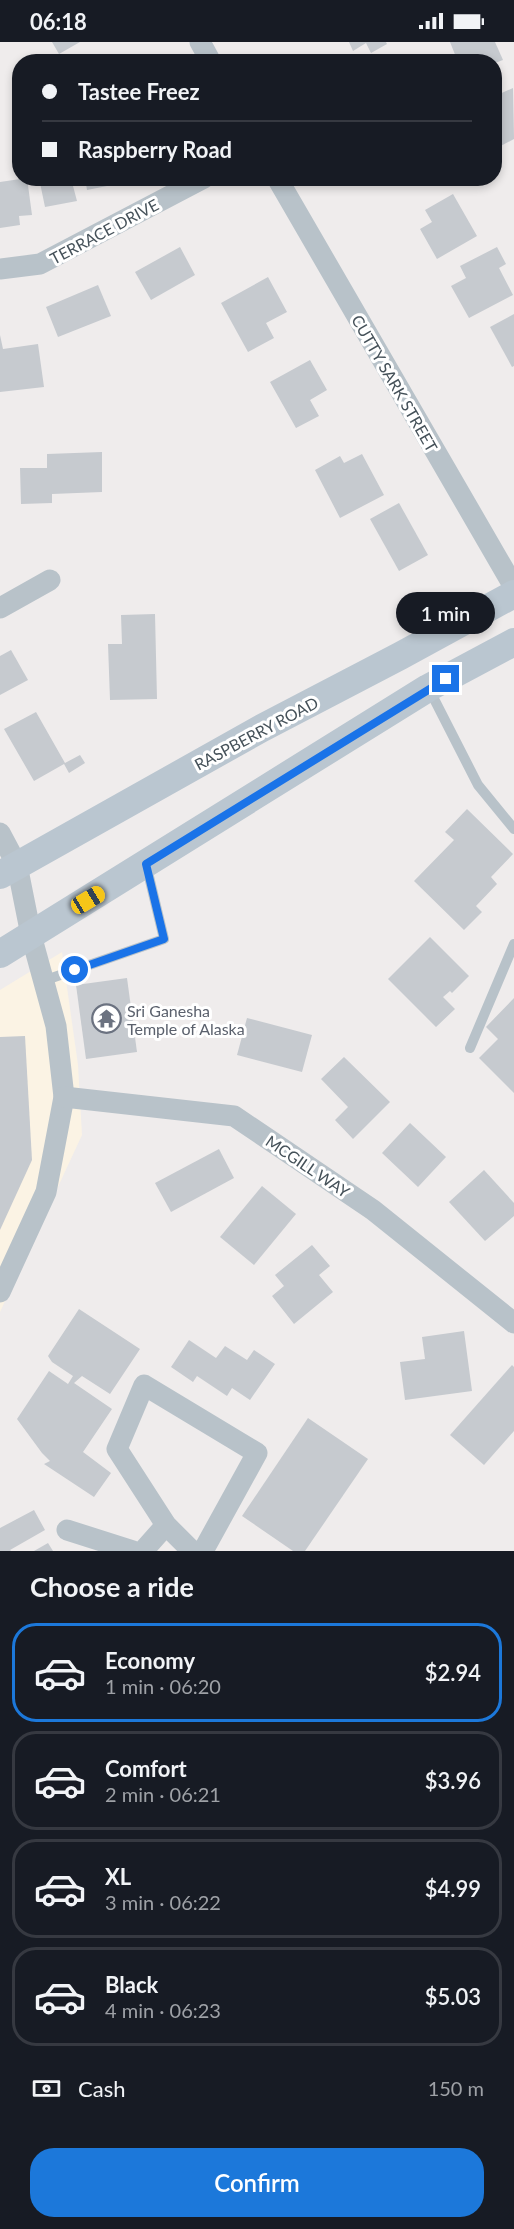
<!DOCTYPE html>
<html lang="en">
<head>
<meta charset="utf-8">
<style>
	body { margin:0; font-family:Lato,sans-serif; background:#20242c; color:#f1f3f6; height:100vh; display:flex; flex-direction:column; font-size:22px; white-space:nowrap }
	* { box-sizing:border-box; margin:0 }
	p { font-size:20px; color:#9ea1a6 }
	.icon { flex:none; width:33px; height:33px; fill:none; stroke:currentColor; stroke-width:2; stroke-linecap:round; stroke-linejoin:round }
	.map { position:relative; height:1509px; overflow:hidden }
	.details { display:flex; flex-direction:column; background:#171b24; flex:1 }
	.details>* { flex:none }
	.hud { position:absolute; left:12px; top:12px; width:490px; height:132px; border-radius:24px; box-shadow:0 3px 9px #0003; display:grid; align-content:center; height:132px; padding:0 30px; background:#171b24 }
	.end { position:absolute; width:27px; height:27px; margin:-14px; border:8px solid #1a73e8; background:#fff; box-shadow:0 0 0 3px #fff }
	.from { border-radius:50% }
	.bubble { position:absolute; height:42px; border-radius:21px; background:#171b24; box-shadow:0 3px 9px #0003; font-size:20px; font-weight:600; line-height:42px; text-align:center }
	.car { position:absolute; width:18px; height:36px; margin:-18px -9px; border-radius:8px; box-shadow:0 0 4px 2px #0007; background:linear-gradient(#f5c518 24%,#345 0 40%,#f5c518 0 76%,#345 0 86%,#f5c518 0) }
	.hud b { display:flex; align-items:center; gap:21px; height:57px; font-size:22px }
	.hud b+b { border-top:2px solid #363941 }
	.hud i { width:15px; height:15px; background:#f1f3f6 }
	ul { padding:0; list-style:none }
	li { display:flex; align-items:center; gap:18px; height:99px; margin:0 12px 9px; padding:0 18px; border:3px solid #363941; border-radius:24px }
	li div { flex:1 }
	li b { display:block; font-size:22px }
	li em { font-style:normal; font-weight:600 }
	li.on { border-color:#1c78da }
	li>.icon { width:54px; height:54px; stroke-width:1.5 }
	h2 { padding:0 30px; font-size:27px; line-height:72px }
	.pay { display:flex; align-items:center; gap:15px; height:66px; padding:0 30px; font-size:22px }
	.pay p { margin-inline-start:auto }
	.button { display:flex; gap:12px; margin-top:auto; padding:12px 30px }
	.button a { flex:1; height:69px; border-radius:24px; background:#1c78da; color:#fff; font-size:24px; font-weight:600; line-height:69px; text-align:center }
	.status { display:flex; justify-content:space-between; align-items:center; height:42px; padding:0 30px; background:#171b24; direction:ltr }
	.status svg { height:16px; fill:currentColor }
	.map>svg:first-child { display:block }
	.commercial { fill:#fbf3e4 }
	.building { fill:#c6cacf }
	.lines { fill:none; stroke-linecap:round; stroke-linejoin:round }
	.lane { stroke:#b8c2c9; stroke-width:10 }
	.street { stroke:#b8c2c9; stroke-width:21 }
	.secondary { stroke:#bac6d0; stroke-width:28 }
	.route { stroke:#1a73e8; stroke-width:8 }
	.labels { text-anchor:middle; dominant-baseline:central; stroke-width:6; stroke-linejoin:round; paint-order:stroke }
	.street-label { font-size:16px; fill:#455159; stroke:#fff }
	.worship-label { font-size:16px; fill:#5b616d; stroke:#fff; text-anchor:start }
</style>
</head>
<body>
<div class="status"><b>06:18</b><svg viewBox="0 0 49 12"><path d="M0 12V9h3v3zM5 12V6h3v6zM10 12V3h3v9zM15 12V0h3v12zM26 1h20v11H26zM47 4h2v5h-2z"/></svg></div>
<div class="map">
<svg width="514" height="1509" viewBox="0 0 514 1509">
	<rect width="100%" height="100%" fill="#efecec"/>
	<polygon class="commercial" points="62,910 78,1023 82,1093 0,1270 0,948"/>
	<g class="building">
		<polygon points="52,0 80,0 59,12"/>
		<polygon points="349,0 386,0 387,2 371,11 366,1 353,9"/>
		<polygon points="450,0 495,0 503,18 495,21 458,20"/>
		<polygon points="513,46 514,97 495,107 495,79 497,78 495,73 495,54"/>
		<polygon points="27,136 32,173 19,174 20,183 0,186 0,140"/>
		<polygon points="39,136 106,136 107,144 87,148 86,142 73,144 77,159 45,165"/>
		<polygon points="453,152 477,194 437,217 420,187 432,180 425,168"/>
		<polygon points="180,205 195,233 151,258 135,230"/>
		<polygon points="497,205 506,222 499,226 513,253 469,276 451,244 466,236 460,224"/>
		<polygon points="268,235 287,270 266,281 274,296 248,310 221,261"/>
		<polygon points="98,243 111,274 58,295 46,265"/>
		<polygon points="514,272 514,324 512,325 490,285"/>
		<polygon points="0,293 3,307 38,302 44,345 0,350"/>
		<polygon points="310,318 327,348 310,358 319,374 296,386 270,340"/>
		<polygon points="102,410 102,450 52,452 52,461 21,462 20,426 47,426 47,412"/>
		<polygon points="362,412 384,453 340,476 315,428 340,414 344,421"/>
		<polygon points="399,461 428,513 399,529 370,477"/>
		<polygon points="155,572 157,657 110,658 108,602 122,602 121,573"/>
		<polygon points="11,608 28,638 0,653 0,614"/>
		<polygon points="36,670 65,721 80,713 85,721 69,731 64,722 34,739 4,687"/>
		<polygon points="467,767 513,812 491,835 497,842 476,864 482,870 464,888 414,839 454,798 445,790"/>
		<polygon points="430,895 469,934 452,951 450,949 443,955 455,967 436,985 388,937"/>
		<polygon points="127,936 137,1010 86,1017 76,943"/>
		<polygon points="514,956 514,1051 479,1016 498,997 486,985"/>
		<polygon points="247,976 312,993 302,1030 237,1013"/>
		<polygon points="25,994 32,1118 0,1188 0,995"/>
		<polygon points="344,1015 390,1060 353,1097 335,1078 348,1065 321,1037"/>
		<polygon points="410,1081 446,1115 418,1145 382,1111"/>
		<polygon points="219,1107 234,1136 171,1170 155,1141"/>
		<polygon points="484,1128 514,1161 514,1174 485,1199 449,1160"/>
		<polygon points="262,1144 296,1172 254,1223 220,1195"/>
		<polygon points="312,1203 330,1224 319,1233 333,1250 294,1282 272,1254 284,1244 275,1233"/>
		<polygon points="79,1267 140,1307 110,1352 82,1334 74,1341 112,1367 83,1410 111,1431 94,1455 44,1422 50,1419 42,1411 17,1377 49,1329 68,1342 73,1334 52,1320 48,1314"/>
		<polygon points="464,1289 472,1349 405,1358 400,1320 425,1317 422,1295"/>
		<polygon points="189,1298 216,1316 225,1304 247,1318 254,1308 275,1322 250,1358 232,1346 227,1354 197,1334 193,1340 171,1325"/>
		<polygon points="512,1323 514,1325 514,1389 484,1423 450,1393"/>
		<polygon points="308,1376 368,1417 305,1509 293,1509 242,1474"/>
		<polygon points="34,1468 45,1488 10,1508 11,1509 0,1509 0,1486"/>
		<polygon points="48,1501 53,1509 34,1509"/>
	</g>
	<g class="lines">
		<g class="lane">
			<polyline points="429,647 478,743 514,787"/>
			<polyline points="43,939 164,897 146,822"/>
			<polyline points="470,1006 514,902"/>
		</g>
		<g class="street">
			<polyline points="200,0 211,20"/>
			<polyline points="277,136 514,545"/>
			<polyline points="0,227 40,222 204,136"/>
			<polyline points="0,566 50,538"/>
			<polyline points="0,791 17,823 31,893 56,984 64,1055 46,1150 0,1250"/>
			<polyline points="64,1055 234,1074 373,1168 514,1281"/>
			<polyline points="67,1488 133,1509"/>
			<polyline points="143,1509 166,1483"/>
			<polyline points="192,1509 166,1483 117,1407 144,1343 257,1411 203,1509"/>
		</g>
		<g class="secondary">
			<polyline points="0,833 262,686 400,614 514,552"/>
			<polyline points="0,912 428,646 514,600"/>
		</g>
	</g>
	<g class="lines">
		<polyline class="route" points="75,928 164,897 146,822 446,637"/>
	</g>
	<defs>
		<symbol id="temple-ring" viewBox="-11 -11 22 22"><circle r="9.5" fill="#fff" stroke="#6b7280" stroke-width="1.5"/><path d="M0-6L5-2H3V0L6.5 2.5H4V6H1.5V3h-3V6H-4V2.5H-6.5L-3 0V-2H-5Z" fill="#6b7280"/></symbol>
	</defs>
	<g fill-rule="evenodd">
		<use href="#temple-ring" x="90" y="960" width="33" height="33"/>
	</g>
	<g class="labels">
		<g class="street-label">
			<text transform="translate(104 189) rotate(-28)">TERRACE DRIVE</text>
			<text transform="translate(395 341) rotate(60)">CUTTY SARK STREET</text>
			<text transform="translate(256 691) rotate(-28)">RASPBERRY ROAD</text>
			<text transform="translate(308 1124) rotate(34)">MCGILL WAY</text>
		</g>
		<g class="worship-label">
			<text x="127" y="968">Sri Ganesha<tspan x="127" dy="18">Temple of Alaska</tspan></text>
		</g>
	</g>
</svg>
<i class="end from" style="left:75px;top:928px"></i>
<i class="end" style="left:446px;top:637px"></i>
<div class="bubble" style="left:396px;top:550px;width:99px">1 min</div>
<i class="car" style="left:88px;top:858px;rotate:59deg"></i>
<div class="hud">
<b><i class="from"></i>Tastee Freez</b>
<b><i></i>Raspberry Road</b>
</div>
</div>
<section class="details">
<h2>Choose a ride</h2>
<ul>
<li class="on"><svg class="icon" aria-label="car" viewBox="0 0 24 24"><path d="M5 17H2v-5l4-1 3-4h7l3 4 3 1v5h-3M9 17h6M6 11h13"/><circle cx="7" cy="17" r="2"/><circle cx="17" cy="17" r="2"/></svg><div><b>Economy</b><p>1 min · 06:20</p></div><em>$2.94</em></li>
<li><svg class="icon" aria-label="car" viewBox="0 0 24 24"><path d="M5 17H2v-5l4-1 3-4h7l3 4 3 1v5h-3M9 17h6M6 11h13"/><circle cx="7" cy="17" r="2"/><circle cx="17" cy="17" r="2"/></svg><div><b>Comfort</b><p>2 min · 06:21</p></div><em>$3.96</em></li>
<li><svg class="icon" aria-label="car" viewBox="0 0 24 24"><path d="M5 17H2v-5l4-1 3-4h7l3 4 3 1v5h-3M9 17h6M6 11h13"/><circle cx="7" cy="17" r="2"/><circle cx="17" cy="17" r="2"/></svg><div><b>XL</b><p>3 min · 06:22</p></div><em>$4.99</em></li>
<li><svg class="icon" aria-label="car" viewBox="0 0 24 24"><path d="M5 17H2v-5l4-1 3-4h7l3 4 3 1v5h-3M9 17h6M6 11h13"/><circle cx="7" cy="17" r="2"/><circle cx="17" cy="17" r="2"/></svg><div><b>Black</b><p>4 min · 06:23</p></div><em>$5.03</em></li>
</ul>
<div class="pay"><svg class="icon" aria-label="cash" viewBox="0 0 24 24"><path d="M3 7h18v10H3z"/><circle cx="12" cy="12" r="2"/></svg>Cash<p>150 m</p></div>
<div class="button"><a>Confirm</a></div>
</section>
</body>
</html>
